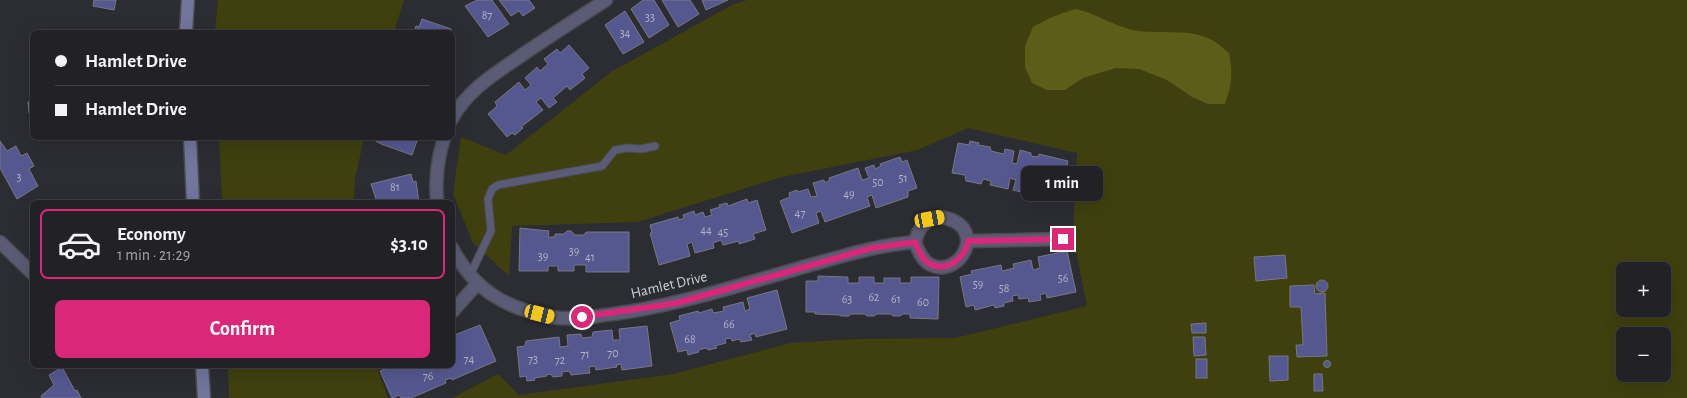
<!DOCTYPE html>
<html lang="en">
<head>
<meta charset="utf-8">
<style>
	body { margin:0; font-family:"Alegreya Sans",sans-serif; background:#2d2e32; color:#f1f3f6; height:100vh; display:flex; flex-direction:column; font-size:19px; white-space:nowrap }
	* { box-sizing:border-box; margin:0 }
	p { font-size:16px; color:#a2a3a7 }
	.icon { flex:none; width:28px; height:28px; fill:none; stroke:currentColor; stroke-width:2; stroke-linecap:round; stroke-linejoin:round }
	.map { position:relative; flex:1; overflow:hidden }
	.drawer { position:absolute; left:30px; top:200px; width:425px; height:168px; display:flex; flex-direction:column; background:#212126; border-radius:8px; box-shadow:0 5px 20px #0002,0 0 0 1px #3e3e43 }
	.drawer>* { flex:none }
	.guide { position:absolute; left:30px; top:30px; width:425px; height:110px; border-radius:8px; box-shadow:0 5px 20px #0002,0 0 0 1px #3e3e43; display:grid; align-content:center; height:110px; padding:0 25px; background:#212126 }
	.tools { position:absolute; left:1616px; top:262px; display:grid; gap:10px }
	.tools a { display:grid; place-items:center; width:55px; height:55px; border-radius:8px; background:#212126; box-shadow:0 5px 20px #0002,0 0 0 1px #3e3e43; font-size:25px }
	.end { position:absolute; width:22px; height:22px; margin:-11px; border:6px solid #db2777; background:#fff; box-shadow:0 0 0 2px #fff }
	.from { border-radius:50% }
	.bubble { position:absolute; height:35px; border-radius:8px; background:#212126; box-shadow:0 5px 20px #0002,0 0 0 1px #3e3e43; font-size:16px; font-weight:600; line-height:35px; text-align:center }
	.car { position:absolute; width:15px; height:30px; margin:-15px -8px; border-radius:6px; box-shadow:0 0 4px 1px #0007; background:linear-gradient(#f5c518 24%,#345 0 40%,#f5c518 0 76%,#345 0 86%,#f5c518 0) }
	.guide b { display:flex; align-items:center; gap:18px; height:48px; font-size:19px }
	.guide b+b { border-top:1px solid #3e3e43 }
	.guide i { width:12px; height:12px; background:#f1f3f6 }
	ul { padding:9px 0 0; list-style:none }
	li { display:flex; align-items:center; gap:15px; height:70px; margin:0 10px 8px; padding:0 15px; border:2px solid transparent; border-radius:8px }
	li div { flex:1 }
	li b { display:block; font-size:19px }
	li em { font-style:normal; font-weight:600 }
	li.selected { border-color:#db2777 }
	li>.icon { width:45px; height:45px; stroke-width:1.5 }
	.cta { display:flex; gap:10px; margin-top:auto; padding:10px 25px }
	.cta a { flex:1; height:58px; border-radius:8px; background:#db2777; color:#fff; font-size:20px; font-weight:600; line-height:58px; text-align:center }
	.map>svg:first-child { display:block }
	.green { fill:#3f400e; fill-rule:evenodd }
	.water { fill:#5c5d18 }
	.building { fill:#55588f; stroke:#777880 }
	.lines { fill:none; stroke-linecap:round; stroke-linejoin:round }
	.lane-casing { stroke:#4a4a50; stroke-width:9 }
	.street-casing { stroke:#4a4a50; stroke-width:15 }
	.secondary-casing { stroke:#4a4a50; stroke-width:15 }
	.lane { stroke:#595c74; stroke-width:7 }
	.street { stroke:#595c74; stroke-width:12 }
	.secondary { stroke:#72759c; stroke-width:12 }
	.route { stroke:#db2777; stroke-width:6 }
	.labels { text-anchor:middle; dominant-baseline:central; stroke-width:5; stroke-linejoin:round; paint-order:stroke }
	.number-label { font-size:12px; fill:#b1b3c4 }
	.street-label { font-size:15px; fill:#d0d1d6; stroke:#2c2c33 }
</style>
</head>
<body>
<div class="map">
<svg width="1687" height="398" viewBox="0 0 1687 398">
	<rect width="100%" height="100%" fill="#2c2c33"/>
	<g class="green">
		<polygon points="218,0 404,0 394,32 215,32"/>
		<path d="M747,0H1687V398H452L498,374L519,395L673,374L790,343L855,339L955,338L1087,306L1073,237L1077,153L968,128L918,150L782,177L637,222L512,226L509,276L473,243L453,194L461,137L506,155L611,72L732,5ZM1625,271H1662V309H1625ZM1625,336H1662V374H1625Z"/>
		<polygon points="219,138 364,138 355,179 354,202 222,202"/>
		<polygon points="228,365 376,365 388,398 229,398"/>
	</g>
	<path class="water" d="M1075,9C1095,13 1110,24 1129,29C1155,36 1185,27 1210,39C1217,42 1223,48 1229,53C1233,73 1232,84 1225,104H1208L1192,97L1167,80L1139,69L1116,68L1083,78L1065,90H1047L1032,83L1025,67V46L1033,27L1052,17Z"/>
	<g class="building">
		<polygon points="94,0 116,0 114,10 93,6"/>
		<polygon points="477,0 492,0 509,24 488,37 465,6"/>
		<polygon points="499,0 529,0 535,8 523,16 519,11 511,16"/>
		<polygon points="643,0 654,0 669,25 649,38 631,9"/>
		<polygon points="662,0 690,0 699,14 678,27"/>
		<polygon points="702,0 728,0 706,10"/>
		<polygon points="625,11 644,42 623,54 605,25"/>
		<polygon points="422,19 451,29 450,32 414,32 416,26 419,27"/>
		<polygon points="569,45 589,68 582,74 585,78 570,90 567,86 553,98 557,102 549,108 541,98 536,102 543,110 521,127 523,128 515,135 512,133 507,137 488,114 497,106 495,102 519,82 525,90 531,85 525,78 537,67 540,71 548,64 544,59 557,49 560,53"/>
		<polygon points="28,102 32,102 32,113 29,113"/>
		<polygon points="375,138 418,138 412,155 381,144 374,140"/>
		<polygon points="0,141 7,151 16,146 21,156 27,153 34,166 29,169 38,186 17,199 0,168"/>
		<polygon points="970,141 979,143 978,145 990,147 991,151 1004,154 1005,149 1014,151 1012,163 1017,164 1020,150 1031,153 1031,156 1038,157 1039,154 1068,161 1059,201 1013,190 1016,180 1010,178 1008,189 990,185 991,181 983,179 981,184 966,181 965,175 952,173 958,143 969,145"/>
		<polygon points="900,157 902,162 907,160 917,188 908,191 908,197 876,208 872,195 867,197 870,206 825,222 821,211 816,213 819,223 792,233 780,201 790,197 789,193 797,190 798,192 808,189 811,197 817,196 813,183 824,180 825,183 830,180 829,178 858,168 862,180 869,178 865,168 874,165 875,169 881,166 880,164"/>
		<polygon points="411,174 413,182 416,181 419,202 377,202 371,184"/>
		<polygon points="747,199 748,203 757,200 766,230 753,234 755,239 739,244 739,241 723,245 721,240 713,243 714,248 695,253 692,242 687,244 690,256 659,265 650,233 652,233 650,225 678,217 679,220 684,218 683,215 694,211 695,215 703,212 705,217 712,215 710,210 720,207 719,205 727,203 728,206"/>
		<polygon points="520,228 549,231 548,237 555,237 555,234 564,234 567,231 571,231 575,235 584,235 586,232 629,232 629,272 586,272 586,265 574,265 574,271 558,271 558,266 548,266 548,271 519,271"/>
		<polygon points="1067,251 1076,292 1047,298 1046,293 1040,295 1041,300 1029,302 1028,298 1019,299 1018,295 1012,296 1013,301 1004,303 1004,306 995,308 994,305 975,310 974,305 966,307 960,277 972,274 971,271 1001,265 1002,271 1014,268 1013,264 1031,260 1033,270 1040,268 1038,257"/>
		<polygon points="1285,255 1287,278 1256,281 1254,257"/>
		<polygon points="818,276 848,277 848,283 859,283 859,277 874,277 874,283 884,283 884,278 900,278 900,283 911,283 911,277 939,277 938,319 910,318 910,314 903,314 900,316 893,316 891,314 877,314 874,316 867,316 865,314 851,314 849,316 841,316 840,315 815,314 815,312 806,312 806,281 818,281"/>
		<circle cx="1322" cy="286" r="6"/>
		<polygon points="1314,285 1315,294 1325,293 1327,356 1297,357 1296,345 1303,345 1301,307 1290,307 1290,286"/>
		<polygon points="777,290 787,329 756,337 755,333 750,335 752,340 741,342 739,339 732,341 731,338 725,339 726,343 715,346 717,348 708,350 706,348 698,350 699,352 688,355 687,350 678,352 670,323 680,320 679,316 698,311 699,313 712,309 713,313 724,311 723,307 743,302 745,311 750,309 747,298"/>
		<polygon points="1206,323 1206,333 1192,333 1191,324"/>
		<polygon points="480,325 496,361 452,380 451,378 445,380 446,383 411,398 401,398 399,395 392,398 380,371 390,367 390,365 452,365 452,348 456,347 452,336"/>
		<polygon points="647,326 652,366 622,370 621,364 616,365 617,367 596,370 595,366 589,367 590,373 571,375 569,371 562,372 562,376 553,377 551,374 546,375 547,376 534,378 535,380 527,381 526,376 520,377 517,347 525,346 526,341 559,337 560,347 568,346 567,335 581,334 582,338 592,337 593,332 612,330 613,340 620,340 619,329"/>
		<polygon points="1193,337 1205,337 1206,355 1194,356"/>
		<polygon points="1269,356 1288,356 1288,380 1270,381"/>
		<rect x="1196" y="359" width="11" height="19"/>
		<circle cx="1327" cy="364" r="3.5"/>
		<polygon points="62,367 75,391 77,390 81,398 42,398 41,396 54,385 49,375"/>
		<polygon points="1314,374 1322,374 1323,391 1314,391"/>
	</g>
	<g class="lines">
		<defs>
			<polyline id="lane" points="470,275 491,231 488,199 492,189 498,185 602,166 615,150 627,148 642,149 655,146"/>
			<g id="street">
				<path d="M452,119C467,90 496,73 522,55C550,36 578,18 606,0"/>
				<path d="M437,202C435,179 437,160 444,138"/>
				<path d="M940,217C990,224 961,279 931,265C922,261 918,250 915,242C919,227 924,220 940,217Z"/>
				<polyline points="968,241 1063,239"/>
				<polyline points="0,242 32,273"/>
				<path d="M452,248C474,290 505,308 551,317C575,321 603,315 627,312C688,302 747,283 807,266C843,256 877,245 915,242"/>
				<polyline points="452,312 477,284"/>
			</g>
			<g id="secondary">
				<polyline points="186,32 188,0"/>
				<polyline points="190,138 193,202"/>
				<polyline points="202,365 204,398"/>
			</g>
		</defs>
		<use href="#lane" class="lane-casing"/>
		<use href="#street" class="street-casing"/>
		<use href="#secondary" class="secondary-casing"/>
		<use href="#lane" class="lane"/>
		<use href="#street" class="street"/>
		<use href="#secondary" class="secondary"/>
	</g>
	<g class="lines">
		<path class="route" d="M582,317L677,303L872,248L915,242C918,250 922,260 930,264C948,273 965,257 968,241L1063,239"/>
	</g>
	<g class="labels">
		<g class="number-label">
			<text x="487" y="15">87</text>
			<text x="650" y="17">33</text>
			<text x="625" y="33">34</text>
			<text x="19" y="177">3</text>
			<text x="903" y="178">51</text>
			<text x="878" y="182">50</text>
			<text x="395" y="187">81</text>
			<text x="849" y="194">49</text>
			<text x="800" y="213">47</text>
			<text x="706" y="230">44</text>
			<text x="723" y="232">45</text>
			<text x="574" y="251">39</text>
			<text x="543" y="256">39</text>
			<text x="590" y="257">41</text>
			<text x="1063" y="278">56</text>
			<text x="978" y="284">59</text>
			<text x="1004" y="288">58</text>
			<text x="874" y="297">62</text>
			<text x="847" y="299">63</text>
			<text x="896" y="299">61</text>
			<text x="923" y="302">60</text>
			<text x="729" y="324">66</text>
			<text x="690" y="339">68</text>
			<text x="613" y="353">70</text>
			<text x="585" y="354">71</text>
			<text x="469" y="359">74</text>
			<text x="533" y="359">73</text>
			<text x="560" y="360">72</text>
			<text x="428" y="376">76</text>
		</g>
		<g class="street-label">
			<text transform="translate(669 285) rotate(-13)">Hamlet Drive</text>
		</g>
	</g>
</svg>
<div class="tools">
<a>+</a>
<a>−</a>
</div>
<i class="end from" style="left:582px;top:317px"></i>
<i class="end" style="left:1063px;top:239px"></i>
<div class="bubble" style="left:1021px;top:166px;width:82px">1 min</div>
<i class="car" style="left:930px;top:219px;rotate:80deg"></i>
<i class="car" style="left:540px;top:314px;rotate:104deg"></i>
<div class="guide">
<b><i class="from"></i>Hamlet Drive</b>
<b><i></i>Hamlet Drive</b>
</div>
<section class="drawer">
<ul>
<li class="selected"><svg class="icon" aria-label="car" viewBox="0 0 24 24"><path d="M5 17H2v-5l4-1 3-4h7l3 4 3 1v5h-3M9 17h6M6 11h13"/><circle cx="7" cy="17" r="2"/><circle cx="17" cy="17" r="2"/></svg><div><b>Economy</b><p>1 min · 21:29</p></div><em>$3.10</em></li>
</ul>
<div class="cta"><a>Confirm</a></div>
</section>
</div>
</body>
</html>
